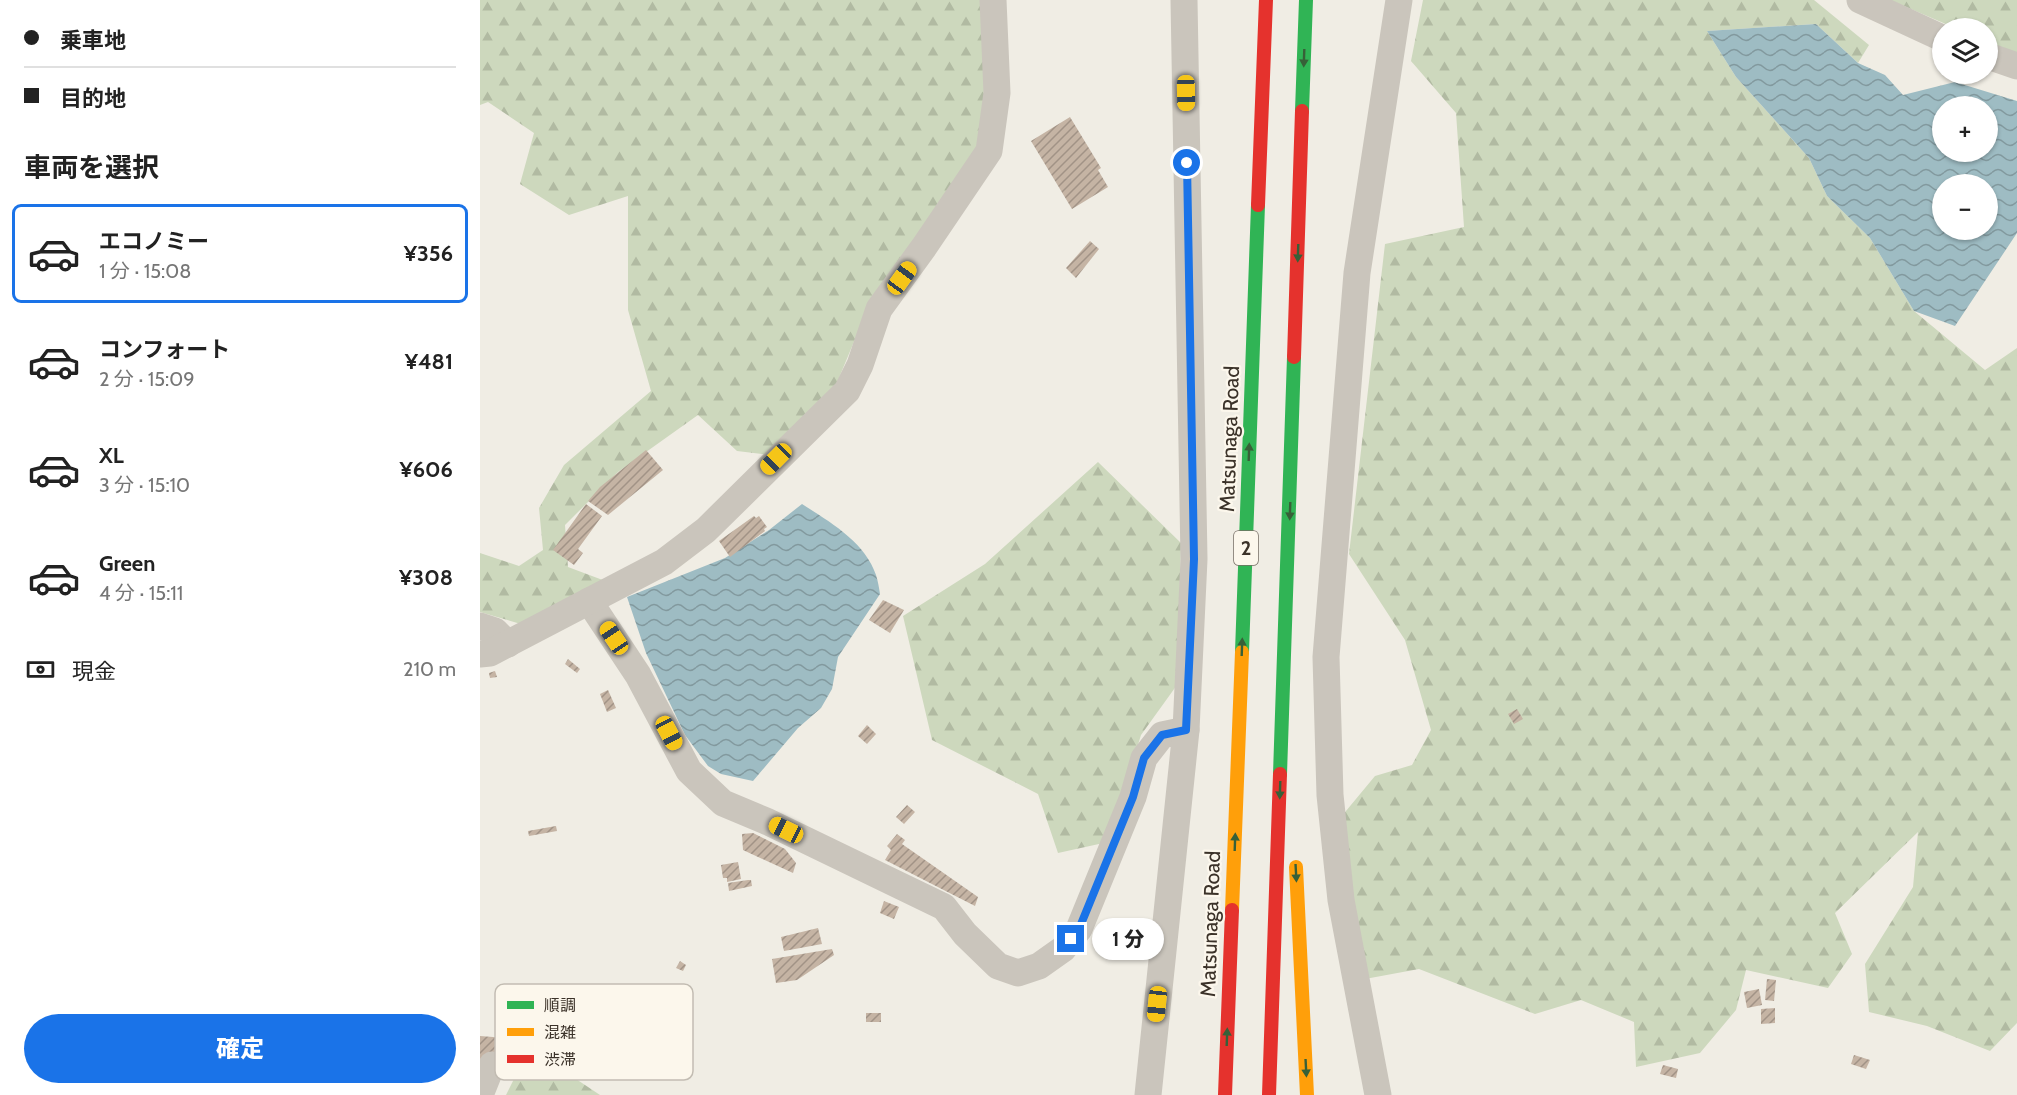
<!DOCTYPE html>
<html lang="ja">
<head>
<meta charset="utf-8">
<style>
	body { margin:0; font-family:Cabin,"Noto Sans JP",sans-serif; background:#f2f2f2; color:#222; height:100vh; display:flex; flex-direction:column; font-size:22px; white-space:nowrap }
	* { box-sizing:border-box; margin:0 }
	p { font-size:20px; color:#767676 }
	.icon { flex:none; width:33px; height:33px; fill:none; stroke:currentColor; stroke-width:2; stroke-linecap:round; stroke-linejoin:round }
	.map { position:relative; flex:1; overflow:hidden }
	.sheet { display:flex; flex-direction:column; background:#fff; width:480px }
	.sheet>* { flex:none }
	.hud { display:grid; align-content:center; height:132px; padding:0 24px; background:#fff }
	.buttons { position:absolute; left:1452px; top:18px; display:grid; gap:12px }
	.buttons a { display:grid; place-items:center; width:66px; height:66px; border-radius:50%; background:#fff; box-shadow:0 2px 4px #0004; font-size:30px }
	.end { position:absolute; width:27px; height:27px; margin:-14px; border:8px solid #1a73e8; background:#fff; box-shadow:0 0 0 3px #fff }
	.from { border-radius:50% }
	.bubble { position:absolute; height:42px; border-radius:21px; background:#fff; box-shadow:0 2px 4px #0004; font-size:20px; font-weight:800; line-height:42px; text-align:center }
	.car { position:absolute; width:18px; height:36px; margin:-18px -9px; border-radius:8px; box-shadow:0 0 4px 2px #0007; background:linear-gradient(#f5c518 24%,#345 0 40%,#f5c518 0 76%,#345 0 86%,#f5c518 0) }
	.hud b { display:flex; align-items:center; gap:21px; height:57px; font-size:22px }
	.hud b+b { border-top:2px solid #e0e0e0 }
	.hud i { width:15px; height:15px; background:#222 }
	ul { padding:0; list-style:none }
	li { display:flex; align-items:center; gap:18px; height:99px; margin:0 12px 9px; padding:0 12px; border:3px solid transparent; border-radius:9px }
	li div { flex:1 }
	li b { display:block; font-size:22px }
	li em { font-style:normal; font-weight:800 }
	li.selected { border-color:#1a73e8 }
	li>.icon { width:54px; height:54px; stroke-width:1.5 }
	h2 { padding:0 24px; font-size:27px; line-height:72px }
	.pay { display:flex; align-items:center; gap:15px; height:66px; padding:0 24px; font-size:22px }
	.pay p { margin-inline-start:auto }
	.button { display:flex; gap:12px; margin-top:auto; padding:12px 24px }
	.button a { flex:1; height:69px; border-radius:36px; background:#1a73e8; color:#fff; font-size:24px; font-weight:800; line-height:69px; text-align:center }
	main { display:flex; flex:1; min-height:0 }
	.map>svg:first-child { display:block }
	.forest { fill:url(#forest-firs) }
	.water { fill:url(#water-waves); fill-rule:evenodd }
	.building { fill:url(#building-hatch) }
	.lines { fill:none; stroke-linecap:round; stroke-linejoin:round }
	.street { stroke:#cac5bc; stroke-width:27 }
	.fast { stroke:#30b455; stroke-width:14 }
	.slow { stroke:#ff9f0a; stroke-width:14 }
	.jam { stroke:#e5322d; stroke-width:14 }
	.oneway { fill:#376038 }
	.route { stroke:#1a73e8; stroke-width:8 }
	.labels { text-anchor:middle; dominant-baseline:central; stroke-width:4.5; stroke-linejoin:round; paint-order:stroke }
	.shield { fill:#fcf7ec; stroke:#756d64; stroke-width:1.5 }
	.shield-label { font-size:20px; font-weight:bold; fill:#3b3229 }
	.street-label { font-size:21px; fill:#3b3229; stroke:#fcf7ec }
	.key { fill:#fcf7ec; stroke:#c2bcb2; stroke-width:1.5 }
	.key-label { font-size:16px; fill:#3b3229 }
</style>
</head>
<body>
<main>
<section class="sheet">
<div class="hud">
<b><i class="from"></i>乗車地</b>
<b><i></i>目的地</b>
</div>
<h2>車両を選択</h2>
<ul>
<li class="selected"><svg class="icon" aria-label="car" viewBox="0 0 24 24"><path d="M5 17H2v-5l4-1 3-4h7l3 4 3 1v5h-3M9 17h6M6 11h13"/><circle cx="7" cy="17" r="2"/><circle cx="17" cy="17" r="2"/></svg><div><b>エコノミー</b><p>1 分 · 15:08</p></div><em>¥356</em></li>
<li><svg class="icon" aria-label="car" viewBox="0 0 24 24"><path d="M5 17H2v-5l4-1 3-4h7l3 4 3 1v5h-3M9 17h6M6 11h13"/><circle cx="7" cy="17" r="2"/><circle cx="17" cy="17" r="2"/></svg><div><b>コンフォート</b><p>2 分 · 15:09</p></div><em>¥481</em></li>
<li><svg class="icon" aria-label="car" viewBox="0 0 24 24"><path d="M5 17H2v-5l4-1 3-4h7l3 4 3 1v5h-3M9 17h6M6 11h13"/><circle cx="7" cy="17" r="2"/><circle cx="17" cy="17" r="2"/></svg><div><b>XL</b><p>3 分 · 15:10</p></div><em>¥606</em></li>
<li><svg class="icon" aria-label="car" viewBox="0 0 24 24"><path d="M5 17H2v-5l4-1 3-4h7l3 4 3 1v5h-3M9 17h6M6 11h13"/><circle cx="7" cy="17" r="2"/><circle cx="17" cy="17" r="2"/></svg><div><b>Green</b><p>4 分 · 15:11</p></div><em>¥308</em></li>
</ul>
<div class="pay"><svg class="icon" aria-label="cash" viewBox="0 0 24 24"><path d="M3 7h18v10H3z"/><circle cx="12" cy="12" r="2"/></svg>現金<p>210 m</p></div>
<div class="button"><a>確定</a></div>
</section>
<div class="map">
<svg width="1537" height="1095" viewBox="0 0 1537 1095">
	<defs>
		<pattern id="forest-firs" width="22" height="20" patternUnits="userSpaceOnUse" patternTransform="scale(1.5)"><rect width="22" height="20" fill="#cdd8bd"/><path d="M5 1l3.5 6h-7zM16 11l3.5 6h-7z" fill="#b1baa2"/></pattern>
		<pattern id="water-waves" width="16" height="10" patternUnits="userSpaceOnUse" patternTransform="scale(1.5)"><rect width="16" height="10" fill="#9ebcc3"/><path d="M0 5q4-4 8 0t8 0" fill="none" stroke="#82999e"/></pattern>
		<pattern id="building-hatch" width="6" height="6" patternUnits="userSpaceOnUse" patternTransform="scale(1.5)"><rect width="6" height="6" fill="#c5b4a4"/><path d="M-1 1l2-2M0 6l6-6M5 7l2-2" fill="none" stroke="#a19386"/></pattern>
	</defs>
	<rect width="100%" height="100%" fill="#f0ede4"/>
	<g class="forest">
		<polygon points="0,0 503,0 508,24 502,153 388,308 356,385 291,455 257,451 218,415 138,472 85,525 88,567 136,585 51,627 0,612 0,553 39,566 63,550 59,508 84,465 171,391 148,310 148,196 89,215 40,184 54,133 8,102 0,105"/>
		<polygon points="943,0 1334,0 1389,45 1378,63 1336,24 1227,31 1256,77 1329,158 1347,196 1390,238 1434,311 1505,370 1537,348 1537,1023 1510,1051 1447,1026 1389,1012 1385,964 1433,887 1438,832 1355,913 1372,954 1348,988 1266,970 1256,1010 1220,1053 1156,1067 1154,1022 1101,1000 1055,1014 939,969 885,979 861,817 895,776 932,765 951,730 925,640 869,554 905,244 984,227 976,113 931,61"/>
		<polygon points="1410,0 1537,0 1537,54 1508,43 1508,28 1475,28"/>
		<polygon points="618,462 701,543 697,685 661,735 628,842 578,853 558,794 452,740 423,616 505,564"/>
		<polygon points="43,1061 90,1075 120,1095 26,1095"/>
	</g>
	<g class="water">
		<path d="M1336,24L1378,63L1405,75L1423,95L1475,82L1537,101V233L1475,326L1434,311L1390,238L1347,196L1329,158L1256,77L1227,31ZM1462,106H1508V152H1462ZM1462,184H1508V230H1462Z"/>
		<path d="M322,504C350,522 385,542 396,575C398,581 399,588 400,594L358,657L352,689L341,708L318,728L273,781L241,774L228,766L205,735L166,653L147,597L245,558L289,530Z"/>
	</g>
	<g class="building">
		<polygon points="590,117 621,168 618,170 628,187 592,209 551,141"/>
		<polygon points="610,241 619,249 596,278 586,268"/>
		<polygon points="166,450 183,470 128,515 108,501 120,487"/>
		<polygon points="106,504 122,516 98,549 103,553 94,565 73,550"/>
		<polygon points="274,516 276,518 279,516 287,527 284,529 285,531 250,557 239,541"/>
		<polygon points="403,600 424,610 410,633 389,620"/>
		<polygon points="88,659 100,669 97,673 85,664"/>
		<polygon points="15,671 17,677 10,678 9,673"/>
		<polygon points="128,690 136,708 127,712 120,694"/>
		<polygon points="1037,709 1043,719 1034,724 1028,714"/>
		<polygon points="387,725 396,734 387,744 378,736"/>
		<polygon points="427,805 435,812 424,824 416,817"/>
		<polygon points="76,826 77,831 49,836 48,831"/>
		<polygon points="273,833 305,849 316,863 313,873 263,850 262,834"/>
		<polygon points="417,834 425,840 422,844 498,897 495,906 405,860 411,850 407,846"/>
		<polygon points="258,862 261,879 247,882 247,878 243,878 241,865"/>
		<polygon points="268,880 271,880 272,886 249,891 248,883"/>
		<polygon points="404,901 419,907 414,919 400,913"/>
		<polygon points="338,928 342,944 304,951 301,937"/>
		<polygon points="352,949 354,955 317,980 296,983 292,959"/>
		<polygon points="200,961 206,965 203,971 196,968"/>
		<polygon points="1287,979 1296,980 1294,1001 1285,1000"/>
		<polygon points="1279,989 1282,1005 1267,1008 1264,992"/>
		<polygon points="1295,1008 1295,1023 1281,1024 1281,1009"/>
		<rect x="386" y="1013" width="15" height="9"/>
		<polygon points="0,1036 26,1038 24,1061 0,1060"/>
		<polygon points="1374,1055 1390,1060 1386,1069 1371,1064"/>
		<polygon points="1183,1065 1198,1069 1196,1078 1180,1074"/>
	</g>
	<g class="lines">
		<g class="street">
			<polyline points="1380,0 1462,38"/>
			<polyline points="1508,56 1537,66"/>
			<polyline points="109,601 158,675 209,771 243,803 286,821 464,907 485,934 518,966 538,973 559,966 583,949 599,929 653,797 664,758 682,735 706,730"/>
			<polyline points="0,626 15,631 28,644"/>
			<polyline points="0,654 10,653 184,562 226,530 367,391 380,365 399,309 444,247 509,151 517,93 513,0"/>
			<polyline points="0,1095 12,1065"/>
			<polyline points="668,1095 706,730 714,559 704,0"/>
			<polyline points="898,1095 861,900 850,795 846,657 877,273 919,0"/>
		</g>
		<g class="fast">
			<polyline points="822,111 826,0"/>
			<polyline points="762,652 778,205"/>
			<polyline points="800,774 814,357"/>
		</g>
		<g class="slow">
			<polyline points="816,867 827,1095"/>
			<polyline points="752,910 762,652"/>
		</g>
		<g class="jam">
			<polyline points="778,205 786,0"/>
			<polyline points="814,357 822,111"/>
			<polyline points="745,1095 752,910"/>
			<polyline points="789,1095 800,774"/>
		</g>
	</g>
	<defs><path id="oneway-solid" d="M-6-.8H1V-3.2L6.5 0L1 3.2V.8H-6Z" transform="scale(1.5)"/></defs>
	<g class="oneway">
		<use href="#oneway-solid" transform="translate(824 58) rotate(92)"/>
		<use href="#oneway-solid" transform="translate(818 253) rotate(92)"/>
		<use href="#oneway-solid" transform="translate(769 452) rotate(-88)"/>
		<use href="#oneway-solid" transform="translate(810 511) rotate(92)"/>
		<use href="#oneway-solid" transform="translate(762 647) rotate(-88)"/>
		<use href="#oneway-solid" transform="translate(800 790) rotate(92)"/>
		<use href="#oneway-solid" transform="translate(755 842) rotate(-88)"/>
		<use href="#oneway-solid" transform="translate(816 873) rotate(87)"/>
		<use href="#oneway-solid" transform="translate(747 1037) rotate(-88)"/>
		<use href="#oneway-solid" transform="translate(826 1068) rotate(87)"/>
	</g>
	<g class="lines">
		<polyline class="route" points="591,939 599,929 653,797 664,758 682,735 706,730 714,559 707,163"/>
	</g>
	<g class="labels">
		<rect class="shield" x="754" y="531" width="24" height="34" rx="4.5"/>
		<g class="shield-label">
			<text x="766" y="548">2</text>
		</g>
		<g class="street-label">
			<text transform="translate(749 439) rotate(-88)">Matsunaga Road</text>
			<text transform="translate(730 924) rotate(-88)">Matsunaga Road</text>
		</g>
	</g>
	<rect x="15" y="984" width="198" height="96" rx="9" class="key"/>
	<rect x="27" y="1001" width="27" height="8" fill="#30b455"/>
	<rect x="27" y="1028" width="27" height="8" fill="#ff9f0a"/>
	<rect x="27" y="1055" width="27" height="8" fill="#e5322d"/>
	<g class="key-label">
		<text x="64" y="1011">順調</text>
		<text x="64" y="1038">混雑</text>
		<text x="64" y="1065">渋滞</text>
	</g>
</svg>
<div class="buttons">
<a><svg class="icon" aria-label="layers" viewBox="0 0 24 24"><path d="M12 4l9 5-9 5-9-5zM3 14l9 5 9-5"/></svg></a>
<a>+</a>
<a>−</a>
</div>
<i class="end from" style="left:707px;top:163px"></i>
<i class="end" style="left:591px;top:939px"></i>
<div class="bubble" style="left:612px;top:918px;width:72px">1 分</div>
<i class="car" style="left:706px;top:93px;rotate:179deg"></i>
<i class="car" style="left:422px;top:278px;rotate:36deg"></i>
<i class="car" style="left:296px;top:459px;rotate:225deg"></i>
<i class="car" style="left:134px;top:638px;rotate:326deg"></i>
<i class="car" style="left:189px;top:733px;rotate:152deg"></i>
<i class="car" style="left:306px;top:830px;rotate:296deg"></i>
<i class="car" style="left:677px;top:1004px;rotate:186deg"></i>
</div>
</main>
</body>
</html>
